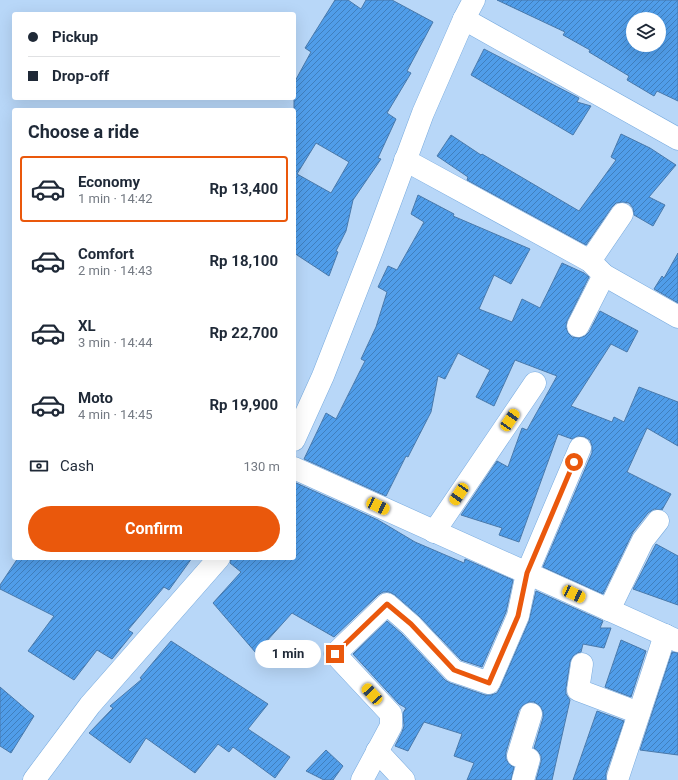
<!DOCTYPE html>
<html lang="en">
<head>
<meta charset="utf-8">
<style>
	body { margin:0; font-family:Roboto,sans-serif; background:#f6f6f7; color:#1f2937; height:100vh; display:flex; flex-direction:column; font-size:15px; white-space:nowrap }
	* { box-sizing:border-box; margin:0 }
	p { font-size:13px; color:#747a83 }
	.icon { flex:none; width:22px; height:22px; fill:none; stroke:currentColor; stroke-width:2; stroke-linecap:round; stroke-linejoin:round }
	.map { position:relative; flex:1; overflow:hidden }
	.drawer { position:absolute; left:12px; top:108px; width:284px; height:452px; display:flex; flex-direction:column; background:#fff; border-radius:4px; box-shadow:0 4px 16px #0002 }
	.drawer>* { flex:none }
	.top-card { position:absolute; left:12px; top:12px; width:284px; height:88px; border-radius:4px; box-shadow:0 4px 16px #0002; display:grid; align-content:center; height:88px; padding:0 16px; background:#fff }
	.buttons { position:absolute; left:626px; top:12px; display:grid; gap:8px }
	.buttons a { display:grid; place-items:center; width:40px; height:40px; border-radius:50%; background:#fff; box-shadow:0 4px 16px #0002; font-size:20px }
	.end { position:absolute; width:18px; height:18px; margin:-9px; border:5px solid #ea580c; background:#fff; box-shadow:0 0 0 2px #fff }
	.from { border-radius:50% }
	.bubble { position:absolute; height:28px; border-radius:14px; background:#fff; box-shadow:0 4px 16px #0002; font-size:13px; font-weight:700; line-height:28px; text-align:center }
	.car { position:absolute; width:12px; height:24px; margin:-12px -6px; border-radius:5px; box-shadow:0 0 3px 1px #0007; background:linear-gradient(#f5c518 24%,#345 0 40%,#f5c518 0 76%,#345 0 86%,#f5c518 0) }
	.top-card b { display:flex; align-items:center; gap:14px; height:38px; font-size:15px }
	.top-card b+b { border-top:1px solid #e0e1e3 }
	.top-card i { width:10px; height:10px; background:#1f2937 }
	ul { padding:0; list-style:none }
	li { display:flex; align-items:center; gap:12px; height:66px; margin:0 8px 6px; padding:0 8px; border:2px solid transparent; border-radius:4px }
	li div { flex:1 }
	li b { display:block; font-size:15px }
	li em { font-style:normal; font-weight:700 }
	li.current { border-color:#ea580c }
	li>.icon { width:36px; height:36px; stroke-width:1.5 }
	h2 { padding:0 16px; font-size:18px; line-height:48px }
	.pay { display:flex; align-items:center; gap:10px; height:44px; padding:0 16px; font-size:15px }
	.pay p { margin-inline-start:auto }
	.cta { display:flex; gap:8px; margin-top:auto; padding:8px 16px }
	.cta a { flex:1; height:46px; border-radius:24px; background:#ea580c; color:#fff; font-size:16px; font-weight:700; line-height:46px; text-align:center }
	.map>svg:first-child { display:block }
	.building { fill:url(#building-hatch); stroke:#4979ab; fill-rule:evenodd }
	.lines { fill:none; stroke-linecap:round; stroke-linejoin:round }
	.minor-casing { stroke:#77aade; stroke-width:23 }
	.minor { stroke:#fff; stroke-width:22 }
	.route { stroke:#ea580c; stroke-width:5 }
</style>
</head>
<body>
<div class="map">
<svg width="678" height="780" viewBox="0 0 678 780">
	<defs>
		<pattern id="building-hatch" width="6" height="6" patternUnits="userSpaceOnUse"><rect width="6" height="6" fill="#509de9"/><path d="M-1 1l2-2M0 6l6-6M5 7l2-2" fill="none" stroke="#407fbd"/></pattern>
	</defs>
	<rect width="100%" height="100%" fill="#b8d7f8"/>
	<g class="building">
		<path d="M335,0H348L361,9L366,0H392L433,22L407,71L411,73L387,113L396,119L378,158L381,159L353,200L346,231L336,251L338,252L329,276L294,253V83L311,52L305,48ZM316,143L349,162L331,193L297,174Z"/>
		<path d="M497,0H678V101L657,91L654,96L627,80L629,76L589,52L590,50L563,35L565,32ZM633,19H659V45H633Z"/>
		<polygon points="484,49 579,98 577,102 591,106 573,135 471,75"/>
		<polygon points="621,134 650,148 676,165 649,197 665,205 653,226 634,215 633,208 629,203 623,202 616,203 612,207 586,245 467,180 468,177 437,156 451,135 481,155 482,154 579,211 616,160 611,157"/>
		<polygon points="418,195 454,214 453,216 530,249 511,284 494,275 479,309 512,322 522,299 540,308 562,263 584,273 589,277 567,321 566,327 568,333 572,337 579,338 585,336 589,332 600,311 638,331 627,352 611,344 571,406 612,422 614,417 624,422 639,387 678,402 678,446 647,428 627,472 671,494 662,510 654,509 648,513 633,532 603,594 543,567 592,453 592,446 590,440 585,437 578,436 572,439 558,434 519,542 499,535 502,528 461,515 497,461 508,467 522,428 527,430 557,376 515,360 494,406 476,397 490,370 458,353 445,379 438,376 431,412 408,457 406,456 386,496 304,459 326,413 336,419 365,361 361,359 376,327 387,292 378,287 388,266 397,270 424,222 411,214"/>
		<polygon points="678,253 678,303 654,289 662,276 664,278"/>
		<polygon points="294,482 378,520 415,542 464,563 465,559 513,580 506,612 482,667 461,660 419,616 395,595 389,592 383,592 378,595 334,637 292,613 256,653 213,603 241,572 230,563 231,558 294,558"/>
		<polygon points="656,544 678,556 678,605 633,589"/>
		<polygon points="18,558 192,558 169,590 164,587 128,630 133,633 112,659 97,650 74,680 28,651 54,616 0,589 0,585"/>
		<polygon points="536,591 603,621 600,628 611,628 604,648 583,644 581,652 577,653 573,656 570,662 566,688 566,694 570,700 552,780 536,780 541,762 541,756 538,751 534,748 543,718 543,712 540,706 534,702 529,702 523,705 519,710 506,752 506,759 509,764 514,767 511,780 467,780 474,763 454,756 462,734 424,722 408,751 395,746 402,732 404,726 403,713 406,708 399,704 353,654 387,621 402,634 445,680 450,683 485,695 491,695 497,693 500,688 529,621"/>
		<polygon points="621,640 646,651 631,697 605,687"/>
		<polygon points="171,641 268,704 248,729 290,757 275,778 233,747 229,752 218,744 195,773 146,738 130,763 89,733 113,708 110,706 142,679 140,678"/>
		<polygon points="672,652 678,653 678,755 640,750"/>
		<polygon points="0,687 34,716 11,753 0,746"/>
		<polygon points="597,711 624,721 606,773 606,780 573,780"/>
		<polygon points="326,750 343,766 333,780 324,780 306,771"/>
	</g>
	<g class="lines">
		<defs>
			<g id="minor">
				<polyline points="464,19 678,139"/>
				<polyline points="405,160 590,261 604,275 678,317"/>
				<polyline points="590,261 622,214"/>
				<polyline points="578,326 604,275"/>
				<polyline points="294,440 323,376 373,248 423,113 464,19 474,0"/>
				<polyline points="294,468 678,641"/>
				<polyline points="434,532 535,383"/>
				<polyline points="609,610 643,540 658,521"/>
				<polyline points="582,664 578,690 639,713"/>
				<polyline points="377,751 404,780"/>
				<polyline points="618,777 665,635"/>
				<polyline points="34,780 90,705 219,558"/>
				<polyline points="362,780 391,726 391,714 335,654 387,604 411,625 454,671 489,683 518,616 527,573 580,448"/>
				<polyline points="523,780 529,759 518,756 531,714"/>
			</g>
		</defs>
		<use href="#minor" class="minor-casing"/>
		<use href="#minor" class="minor"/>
	</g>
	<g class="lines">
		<polyline class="route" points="335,654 387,604 411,624 454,670 489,683 518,616 527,573 574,462"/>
	</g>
</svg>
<div class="buttons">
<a><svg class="icon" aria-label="layers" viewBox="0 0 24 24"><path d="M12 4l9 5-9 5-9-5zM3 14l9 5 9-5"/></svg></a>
</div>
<i class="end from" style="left:574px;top:462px"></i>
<i class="end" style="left:335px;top:654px"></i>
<div class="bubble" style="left:255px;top:640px;width:66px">1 min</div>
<i class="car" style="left:510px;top:420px;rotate:34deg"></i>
<i class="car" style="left:459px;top:494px;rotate:214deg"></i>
<i class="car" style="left:378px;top:506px;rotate:115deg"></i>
<i class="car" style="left:574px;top:594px;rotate:115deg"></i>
<i class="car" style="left:372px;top:694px;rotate:317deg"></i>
<div class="top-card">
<b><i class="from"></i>Pickup</b>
<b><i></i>Drop-off</b>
</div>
<section class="drawer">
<h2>Choose a ride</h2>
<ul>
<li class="current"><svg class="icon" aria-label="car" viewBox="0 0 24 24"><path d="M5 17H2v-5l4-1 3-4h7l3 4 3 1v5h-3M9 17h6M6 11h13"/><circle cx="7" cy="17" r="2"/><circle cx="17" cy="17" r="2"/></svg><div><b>Economy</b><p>1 min · 14:42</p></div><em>Rp 13,400</em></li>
<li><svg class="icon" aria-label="car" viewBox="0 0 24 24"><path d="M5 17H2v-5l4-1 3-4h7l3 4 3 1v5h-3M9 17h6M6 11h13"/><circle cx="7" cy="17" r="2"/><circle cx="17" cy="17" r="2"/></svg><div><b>Comfort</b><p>2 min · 14:43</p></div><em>Rp 18,100</em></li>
<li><svg class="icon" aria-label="car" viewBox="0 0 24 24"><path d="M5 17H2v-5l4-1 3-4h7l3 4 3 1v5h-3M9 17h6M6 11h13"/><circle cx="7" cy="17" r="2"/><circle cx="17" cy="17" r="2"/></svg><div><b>XL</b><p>3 min · 14:44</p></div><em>Rp 22,700</em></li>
<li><svg class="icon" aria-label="car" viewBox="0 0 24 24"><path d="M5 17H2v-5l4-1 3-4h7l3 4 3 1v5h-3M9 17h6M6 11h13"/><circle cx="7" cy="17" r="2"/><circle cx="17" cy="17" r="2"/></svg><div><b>Moto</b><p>4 min · 14:45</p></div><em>Rp 19,900</em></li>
</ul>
<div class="pay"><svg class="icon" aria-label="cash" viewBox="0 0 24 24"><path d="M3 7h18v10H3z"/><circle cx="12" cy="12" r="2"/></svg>Cash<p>130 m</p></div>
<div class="cta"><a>Confirm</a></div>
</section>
</div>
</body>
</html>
